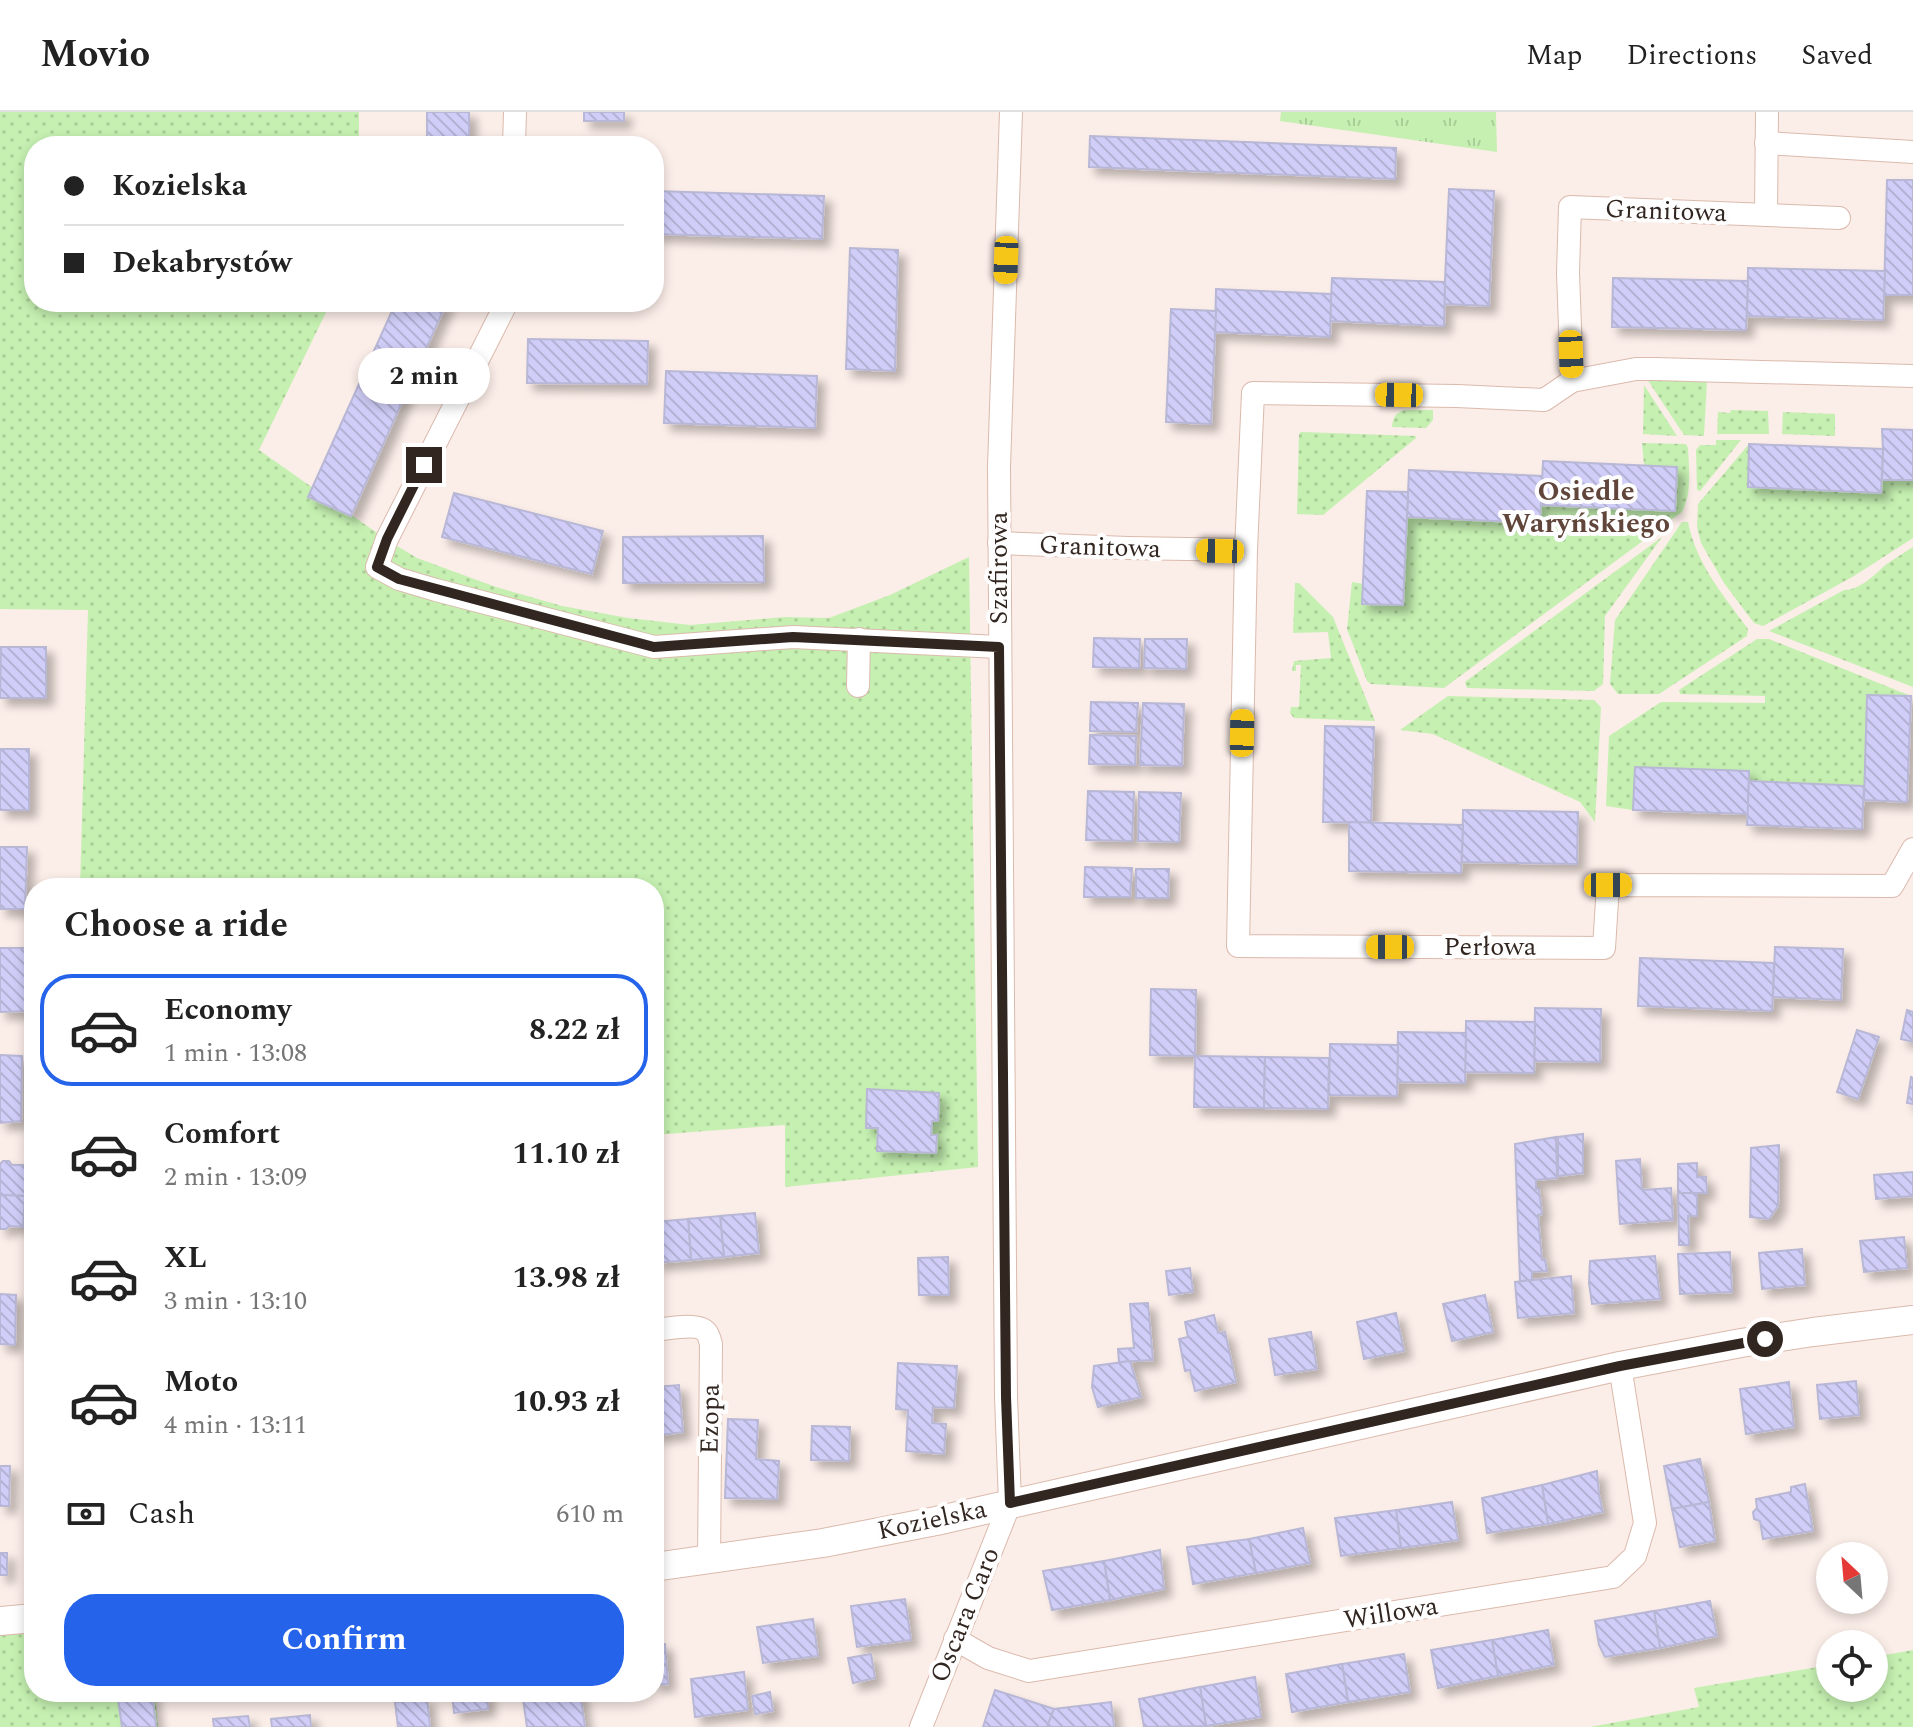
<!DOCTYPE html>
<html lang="en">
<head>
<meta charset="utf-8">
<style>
	body { margin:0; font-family:Spectral,serif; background:#f2f2f2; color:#222; height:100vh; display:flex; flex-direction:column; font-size:30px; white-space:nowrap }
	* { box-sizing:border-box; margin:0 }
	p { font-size:26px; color:#767676 }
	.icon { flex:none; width:44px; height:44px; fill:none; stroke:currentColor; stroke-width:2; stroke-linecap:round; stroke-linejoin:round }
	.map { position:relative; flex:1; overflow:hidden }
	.details { position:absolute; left:24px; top:766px; width:640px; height:824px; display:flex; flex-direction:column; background:#fff; border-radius:32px; box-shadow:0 4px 12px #0003 }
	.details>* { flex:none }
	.top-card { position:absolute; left:24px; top:24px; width:640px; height:176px; border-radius:32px; box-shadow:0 4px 12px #0003; display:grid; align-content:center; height:176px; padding:0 40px; background:#fff }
	.needle { width:52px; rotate:334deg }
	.buttons { position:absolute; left:1816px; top:1430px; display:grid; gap:16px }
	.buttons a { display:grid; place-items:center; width:72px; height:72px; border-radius:50%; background:#fff; box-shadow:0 4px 12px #0003; font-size:40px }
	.end { position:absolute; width:36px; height:36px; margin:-18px; border:10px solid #322621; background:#fff; box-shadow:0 0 0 4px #fff }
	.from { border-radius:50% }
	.bubble { position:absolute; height:56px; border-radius:28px; background:#fff; box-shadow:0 4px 12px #0003; font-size:26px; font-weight:700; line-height:56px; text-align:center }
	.car { position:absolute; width:24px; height:48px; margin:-24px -12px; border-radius:10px; box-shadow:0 0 6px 2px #0007; background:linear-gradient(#f5c518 24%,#345 0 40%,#f5c518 0 76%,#345 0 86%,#f5c518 0) }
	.top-card b { display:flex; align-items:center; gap:28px; height:76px; font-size:30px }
	.top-card b+b { border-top:2px solid #e0e0e0 }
	.top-card i { width:20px; height:20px; background:#222 }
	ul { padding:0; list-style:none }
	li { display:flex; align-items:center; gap:24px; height:112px; margin:0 16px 12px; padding:0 24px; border:4px solid transparent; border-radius:32px }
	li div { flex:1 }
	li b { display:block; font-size:30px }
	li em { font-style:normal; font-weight:700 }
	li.on { border-color:#2563eb }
	li>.icon { width:72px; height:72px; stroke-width:1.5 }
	h2 { padding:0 40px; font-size:36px; line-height:96px }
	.pay { display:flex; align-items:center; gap:20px; height:88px; padding:0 40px; font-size:30px }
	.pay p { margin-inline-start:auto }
	.cta { display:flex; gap:16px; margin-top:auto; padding:16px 40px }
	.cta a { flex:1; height:92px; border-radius:32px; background:#2563eb; color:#fff; font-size:32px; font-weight:700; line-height:92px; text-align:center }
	header { display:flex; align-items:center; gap:48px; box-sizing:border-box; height:112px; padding:0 40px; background:#fff; border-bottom:2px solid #e0e0e0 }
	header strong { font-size:38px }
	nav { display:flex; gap:44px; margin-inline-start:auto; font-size:28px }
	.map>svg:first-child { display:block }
	.grass { fill:url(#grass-dots) }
	.park { fill:url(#park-tufts) }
	.building { fill:url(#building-back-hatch); stroke:#b8b7d5; stroke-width:2; filter:url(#shadow) }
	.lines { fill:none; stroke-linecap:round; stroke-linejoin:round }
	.minor-casing { stroke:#dbbaad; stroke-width:24 }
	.tertiary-casing { stroke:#dbbaad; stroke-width:30 }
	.minor { stroke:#fff; stroke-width:22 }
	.tertiary { stroke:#fff; stroke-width:28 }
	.route { stroke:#322621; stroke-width:10 }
	.labels { text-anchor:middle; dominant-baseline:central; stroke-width:8; stroke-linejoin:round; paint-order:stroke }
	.street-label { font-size:26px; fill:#322621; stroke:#fefefe }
	.neighbourhood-label { font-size:28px; font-weight:bold; fill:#61453a; stroke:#fefefe }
</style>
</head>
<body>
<header>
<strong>Movio</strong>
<nav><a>Map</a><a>Directions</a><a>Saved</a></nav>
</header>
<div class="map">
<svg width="1913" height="1615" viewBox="0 0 1913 1615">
	<defs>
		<pattern id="grass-dots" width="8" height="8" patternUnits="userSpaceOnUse" patternTransform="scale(2)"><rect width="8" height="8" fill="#c5f0b1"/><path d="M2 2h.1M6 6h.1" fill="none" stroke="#aace98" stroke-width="1.8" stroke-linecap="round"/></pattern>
		<pattern id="park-tufts" width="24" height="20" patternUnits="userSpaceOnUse" patternTransform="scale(2)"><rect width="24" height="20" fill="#c5f0b1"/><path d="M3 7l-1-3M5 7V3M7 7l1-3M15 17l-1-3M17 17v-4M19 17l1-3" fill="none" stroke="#aace98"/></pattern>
		<pattern id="building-back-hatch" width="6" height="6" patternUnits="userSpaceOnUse" patternTransform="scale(2)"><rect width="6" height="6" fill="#d0cef8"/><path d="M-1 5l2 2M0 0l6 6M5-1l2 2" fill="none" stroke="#b3b1d4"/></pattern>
		<filter id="shadow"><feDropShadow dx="7" dy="7" stdDeviation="4" flood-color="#0004"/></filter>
	</defs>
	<rect width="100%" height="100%" fill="#fbede8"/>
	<g class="grass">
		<polygon points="0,0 359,0 359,34 34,34 34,190 331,190 259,338 387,428 417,446 496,475 562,494 628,506 690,513 785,505 829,506 890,483 969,445 978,1055 785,1075 785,1013 654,1023 654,776 80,776 88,498 0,497"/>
		<polygon points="1647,267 1707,269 1704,324 1684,323"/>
		<polygon points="1644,273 1677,324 1643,322"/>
		<path d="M1404,298H1433V308L1426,316L1392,315C1393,306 1395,301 1404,298Z"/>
		<polygon points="1731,298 1768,299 1769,322 1717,322 1718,300 1730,301"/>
		<polygon points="1783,300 1835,302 1835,324 1782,322"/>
		<polygon points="1301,320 1416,324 1416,326 1323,403 1297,402 1299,322"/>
		<polygon points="1716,328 1741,328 1700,379 1697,378 1696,338 1700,333 1716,333"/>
		<path d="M1642,331L1686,332L1688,336C1689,358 1692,381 1682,400L1444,576L1371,572L1367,569L1347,517L1352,470L1363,472L1362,492L1403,493L1407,405L1539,411L1541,393L1674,399L1677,355L1644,353Z"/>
		<polygon points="1749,332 1748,375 1881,381 1882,368 1913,368 1913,426 1854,464 1763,514 1754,511 1724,471 1701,431 1697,415 1698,392"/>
		<path d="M1682,410H1688C1696,452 1724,484 1748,517L1747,524L1659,582H1618L1610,572L1615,508Z"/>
		<polygon points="1662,425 1605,504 1603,572 1594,579 1467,576 1465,570"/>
		<path d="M1913,435V575L1769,519L1844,478C1859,478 1874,464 1884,454C1893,447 1904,441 1913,435Z"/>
		<polygon points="1295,471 1299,471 1333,505 1375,609 1294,606 1290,601 1291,595 1299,595 1301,553 1296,553 1296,559 1292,559 1294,549 1331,546 1328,520 1293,521"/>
		<polygon points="1757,527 1769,527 1911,584 1868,583 1864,674 1749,669 1749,659 1636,655 1633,698 1606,694 1609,624 1661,590 1765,591 1765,584 1680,582 1679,578"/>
		<polygon points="1448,584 1594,588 1601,595 1595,710 1580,690 1433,622 1400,618"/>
		<polygon points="34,1506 34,1580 155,1580 158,1615 0,1615 0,1509"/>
		<polygon points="1913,1538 1913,1615 1590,1615 1699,1595 1694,1576 1830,1553 1830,1576 1874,1576 1874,1545"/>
	</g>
	<polygon class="park" points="1281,0 1496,0 1497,40 1280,9"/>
	<g class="building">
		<rect x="427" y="0" width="42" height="34"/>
		<rect x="584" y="0" width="40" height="9"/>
		<polygon points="1090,24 1396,36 1395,67 1089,55"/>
		<polygon points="1887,68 1913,68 1913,183 1884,183"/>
		<polygon points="1449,77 1494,79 1489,194 1444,192"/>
		<polygon points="654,79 824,84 822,127 654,122"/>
		<polygon points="850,136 898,138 895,259 846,257"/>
		<polygon points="1748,156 1885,159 1883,208 1747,204"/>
		<polygon points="1332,166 1445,170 1444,214 1330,209"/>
		<polygon points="1613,166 1748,169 1746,218 1612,215"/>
		<polygon points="1216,177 1331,182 1330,225 1215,220"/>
		<polygon points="396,190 447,190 351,404 308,385"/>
		<polygon points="1171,197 1216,199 1211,312 1166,310"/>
		<polygon points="528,227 648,229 647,272 527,271"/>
		<polygon points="666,259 817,264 815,316 664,311"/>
		<polygon points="1882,317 1913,318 1913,368 1882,368 1883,337"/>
		<polygon points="1749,332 1883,337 1881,381 1748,375"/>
		<polygon points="1543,349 1677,355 1675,399 1541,393"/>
		<polygon points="1409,358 1542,364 1540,411 1407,405"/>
		<polygon points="1367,379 1408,380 1403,493 1362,492"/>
		<polygon points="454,381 603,419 592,462 442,425"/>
		<polygon points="763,424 764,470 623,471 623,425"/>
		<polygon points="1094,526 1140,527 1139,556 1093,555"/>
		<polygon points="1145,527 1187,527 1186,557 1144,556"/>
		<polygon points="1,535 46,535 46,586 0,586"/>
		<polygon points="1867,583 1911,584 1907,690 1864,688"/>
		<polygon points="1091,590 1138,591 1136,620 1090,619"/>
		<polygon points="1143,591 1184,592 1182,654 1140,653"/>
		<polygon points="1325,614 1374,615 1371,711 1323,710"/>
		<polygon points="1090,623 1136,624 1135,653 1089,652"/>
		<rect x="0" y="637" width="29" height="61"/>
		<polygon points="1635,655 1749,659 1748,702 1633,698"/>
		<polygon points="1749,669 1864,674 1862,717 1747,713"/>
		<polygon points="1088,679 1134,680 1132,729 1086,728"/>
		<polygon points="1139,680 1181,681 1179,730 1138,729"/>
		<polygon points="1463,698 1578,700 1577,752 1462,750"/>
		<polygon points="1349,710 1463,713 1461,761 1349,759"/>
		<polygon points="0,735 27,735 25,797 0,797"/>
		<polygon points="1085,755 1132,756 1130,785 1084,785"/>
		<polygon points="1136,757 1169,757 1168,786 1136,786"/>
		<polygon points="1775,835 1843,837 1841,888 1773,885"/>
		<polygon points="0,836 30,836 31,899 0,900"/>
		<polygon points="1640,846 1774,851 1772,899 1638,894"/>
		<polygon points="1151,877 1196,878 1195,944 1150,943"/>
		<polygon points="1535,896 1601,897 1600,950 1534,949"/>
		<polygon points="1907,898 1913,900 1913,930 1901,927"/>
		<polygon points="1466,909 1535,910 1534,961 1465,960"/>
		<polygon points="1857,918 1879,925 1858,987 1837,980"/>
		<polygon points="1398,920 1466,921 1465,971 1397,970"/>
		<polygon points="1330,932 1398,933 1397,984 1329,983"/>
		<polygon points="0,943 22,944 21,1009 0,1011"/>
		<polygon points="1195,944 1265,945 1264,996 1194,995"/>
		<polygon points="1265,945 1329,946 1328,997 1264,996"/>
		<polygon points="1911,965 1913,966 1913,992 1907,991"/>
		<polygon points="867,977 939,981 938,1009 932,1009 931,1023 937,1023 936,1041 877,1039 878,1016 866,1016"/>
		<polygon points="1583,1022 1583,1061 1558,1064 1558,1025"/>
		<polygon points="1556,1025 1557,1066 1536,1068 1536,1077 1539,1077 1542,1102 1538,1103 1542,1148 1545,1147 1547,1159 1532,1160 1532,1168 1520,1169 1515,1032"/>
		<polygon points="1779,1033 1778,1094 1769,1107 1750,1105 1751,1036"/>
		<polygon points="1640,1047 1642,1078 1671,1076 1673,1108 1620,1112 1616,1049"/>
		<polygon points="3,1049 9,1049 12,1053 26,1053 25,1084 0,1083 0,1052"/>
		<polygon points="1697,1051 1697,1065 1706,1065 1707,1081 1678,1081 1678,1052"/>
		<polygon points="1913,1060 1913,1084 1876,1087 1874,1063"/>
		<polygon points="1678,1081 1697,1081 1697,1104 1688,1104 1689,1133 1679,1133"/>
		<polygon points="0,1083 25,1084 23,1115 9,1114 6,1117 0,1117"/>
		<polygon points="755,1101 759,1141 724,1145 720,1104"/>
		<polygon points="720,1104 724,1145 691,1148 688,1107"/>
		<polygon points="688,1107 691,1148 656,1151 654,1110"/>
		<polygon points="1904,1125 1907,1156 1864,1160 1860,1129"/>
		<polygon points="1802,1137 1805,1173 1762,1177 1759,1141"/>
		<polygon points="1730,1140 1732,1180 1680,1182 1678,1142"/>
		<polygon points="1655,1144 1660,1187 1592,1192 1589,1171 1590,1149"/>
		<polygon points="948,1145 949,1183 919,1183 918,1146"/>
		<polygon points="1190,1156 1193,1180 1169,1183 1166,1159"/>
		<polygon points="1571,1164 1574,1201 1518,1206 1515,1170"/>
		<polygon points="0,1182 16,1183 15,1233 0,1232"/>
		<polygon points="1485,1183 1493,1220 1452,1229 1443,1192"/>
		<polygon points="1148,1191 1153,1248 1119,1250 1118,1237 1134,1236 1130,1192"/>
		<polygon points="1396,1201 1404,1239 1364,1247 1357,1210"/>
		<polygon points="1214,1203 1218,1221 1225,1220 1236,1270 1195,1279 1190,1258 1185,1259 1179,1227 1188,1225 1185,1210"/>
		<polygon points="1311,1220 1317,1257 1275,1263 1269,1227"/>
		<polygon points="1130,1249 1141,1285 1098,1295 1092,1275 1094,1254"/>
		<polygon points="898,1251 957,1254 954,1296 933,1295 932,1311 946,1312 944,1342 906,1339 908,1298 896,1297"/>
		<polygon points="1856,1269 1859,1303 1820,1307 1817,1273"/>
		<polygon points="1789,1270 1794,1315 1746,1322 1740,1277"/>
		<polygon points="679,1273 683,1320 661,1323 657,1275"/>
		<polygon points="654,1275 657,1275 661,1323 654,1324"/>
		<polygon points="728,1307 758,1308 756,1347 779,1349 777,1387 725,1386"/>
		<polygon points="812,1314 850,1315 849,1349 811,1348"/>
		<polygon points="1700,1347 1709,1390 1672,1397 1664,1354"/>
		<polygon points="0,1354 10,1354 9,1394 0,1394"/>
		<polygon points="1597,1359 1599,1383 1603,1400 1548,1412 1542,1373"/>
		<polygon points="1805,1372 1813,1419 1763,1427 1760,1409 1754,1407 1753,1400 1757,1396 1756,1387 1791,1380 1791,1375"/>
		<polygon points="1542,1373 1548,1412 1487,1421 1482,1386"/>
		<polygon points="1452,1390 1458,1428 1401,1436 1396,1398"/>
		<polygon points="1709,1390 1715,1429 1680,1435 1672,1397"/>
		<polygon points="1396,1398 1401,1436 1341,1444 1335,1406"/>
		<polygon points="1303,1416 1310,1451 1256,1461 1249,1427"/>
		<polygon points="1249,1427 1256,1461 1193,1472 1187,1435"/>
		<polygon points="1160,1438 1164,1477 1110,1488 1104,1449"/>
		<rect x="0" y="1441" width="7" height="22"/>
		<polygon points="1104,1449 1110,1488 1052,1498 1043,1459"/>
		<polygon points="905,1487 911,1528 857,1535 851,1494"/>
		<polygon points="1710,1489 1717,1524 1660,1536 1654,1499"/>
		<polygon points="1654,1499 1660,1536 1605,1545 1599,1533 1595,1509"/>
		<polygon points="813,1507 818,1544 763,1551 757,1515"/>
		<polygon points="1548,1518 1554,1553 1498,1564 1492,1528"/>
		<polygon points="1492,1528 1498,1564 1438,1576 1431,1538"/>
		<polygon points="665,1532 668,1572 654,1573 654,1533"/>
		<polygon points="871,1542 875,1566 853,1571 848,1546"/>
		<polygon points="1404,1542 1410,1580 1348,1590 1342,1552"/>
		<polygon points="1342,1552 1348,1590 1292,1600 1286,1562"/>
		<polygon points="744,1560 748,1598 695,1605 691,1567"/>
		<polygon points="1255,1565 1261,1605 1206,1614 1200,1575"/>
		<polygon points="1200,1575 1206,1614 1144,1615 1139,1587"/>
		<polygon points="995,1578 1054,1597 1047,1615 983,1615"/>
		<polygon points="117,1580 152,1580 156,1615 122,1615"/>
		<polygon points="452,1580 487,1580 488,1597 454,1601"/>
		<polygon points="522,1580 580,1580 585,1615 527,1615"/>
		<polygon points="770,1580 773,1599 755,1602 752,1584"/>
		<polygon points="427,1586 430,1615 398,1615 395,1590"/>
		<polygon points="1111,1590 1114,1615 1047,1615 1054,1597"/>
		<polygon points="310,1603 311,1615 272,1615 271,1607"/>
		<polygon points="248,1604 250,1615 214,1615 213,1607"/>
	</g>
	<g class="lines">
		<defs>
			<g id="minor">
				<polyline points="1766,31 1913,40"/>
				<polyline points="514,34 515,0"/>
				<polyline points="1766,103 1767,0"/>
				<polyline points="507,190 387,427 377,455 399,467 436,478 654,535 793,525 999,535"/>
				<polyline points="1572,269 1636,257 1655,257 1913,264"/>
				<polyline points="999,431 1128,436 1246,438 1253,281 1457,284 1544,288 1572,269 1568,161 1570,95 1839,106"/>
				<polyline points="1246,438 1238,834 1604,836 1608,773 1892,774 1913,737"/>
				<polyline points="858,574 859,527"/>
				<path d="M654,1218C667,1217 698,1210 706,1220C709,1223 710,1229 711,1232L709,1448"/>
				<polyline points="955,1527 988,1546 1029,1559 1613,1465 1635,1444 1645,1411 1620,1254"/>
				<polyline points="921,1615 1010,1391 1006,1285 999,355 1011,0"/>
			</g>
			<g id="tertiary">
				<polyline points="654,1455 823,1431 936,1409 1620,1254 1741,1231 1813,1220 1913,1208"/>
				<polyline points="0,1509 34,1506"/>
			</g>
		</defs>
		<use href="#minor" class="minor-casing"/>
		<use href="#tertiary" class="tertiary-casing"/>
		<use href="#minor" class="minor"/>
		<use href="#tertiary" class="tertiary"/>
	</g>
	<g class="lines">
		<polyline class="route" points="424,353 387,427 377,455 399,467 654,535 793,525 999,535 1006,1285 1010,1391 1620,1254 1765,1227"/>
	</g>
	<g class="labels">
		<g class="street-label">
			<text transform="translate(1666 99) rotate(2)">Granitowa</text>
			<text transform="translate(1100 435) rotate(2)">Granitowa</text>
			<text transform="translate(999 456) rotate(-90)">Szafirowa</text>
			<text x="1490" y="835">Perłowa</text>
			<text transform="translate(710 1307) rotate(-89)">Ezopa</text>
			<text transform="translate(932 1408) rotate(-12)">Kozielska</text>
			<text transform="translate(1391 1501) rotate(-9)">Willowa</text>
			<text transform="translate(965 1503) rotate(-68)">Oscara Caro</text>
		</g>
		<g class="neighbourhood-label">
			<text x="1586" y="379">Osiedle<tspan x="1586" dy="32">Waryńskiego</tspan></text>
		</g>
	</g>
</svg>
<div class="buttons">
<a><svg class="needle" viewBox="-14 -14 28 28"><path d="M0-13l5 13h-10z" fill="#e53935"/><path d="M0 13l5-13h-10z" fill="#767676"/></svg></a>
<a><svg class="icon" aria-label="locate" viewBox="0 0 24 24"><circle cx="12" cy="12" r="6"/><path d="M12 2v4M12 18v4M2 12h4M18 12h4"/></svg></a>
</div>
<i class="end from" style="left:1765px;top:1227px"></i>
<i class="end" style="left:424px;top:353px"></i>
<div class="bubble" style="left:358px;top:236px;width:132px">2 min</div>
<i class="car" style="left:1006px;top:148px;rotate:182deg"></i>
<i class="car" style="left:1571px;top:242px;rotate:178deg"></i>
<i class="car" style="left:1399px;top:283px;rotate:271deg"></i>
<i class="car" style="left:1220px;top:439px;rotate:271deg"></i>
<i class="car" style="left:1242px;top:621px;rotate:1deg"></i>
<i class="car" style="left:1608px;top:773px;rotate:90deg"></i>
<i class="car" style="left:1390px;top:835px;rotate:270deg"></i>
<div class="top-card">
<b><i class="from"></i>Kozielska</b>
<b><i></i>Dekabrystów</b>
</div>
<section class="details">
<h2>Choose a ride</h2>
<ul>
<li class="on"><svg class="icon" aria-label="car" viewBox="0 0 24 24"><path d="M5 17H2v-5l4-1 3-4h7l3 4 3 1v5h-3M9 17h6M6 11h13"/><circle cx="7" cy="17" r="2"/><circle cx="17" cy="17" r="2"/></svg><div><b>Economy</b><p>1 min · 13:08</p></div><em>8.22 zł</em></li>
<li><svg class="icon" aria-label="car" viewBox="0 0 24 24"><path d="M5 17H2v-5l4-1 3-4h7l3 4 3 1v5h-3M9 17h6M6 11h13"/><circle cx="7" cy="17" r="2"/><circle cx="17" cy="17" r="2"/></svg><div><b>Comfort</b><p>2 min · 13:09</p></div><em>11.10 zł</em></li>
<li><svg class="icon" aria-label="car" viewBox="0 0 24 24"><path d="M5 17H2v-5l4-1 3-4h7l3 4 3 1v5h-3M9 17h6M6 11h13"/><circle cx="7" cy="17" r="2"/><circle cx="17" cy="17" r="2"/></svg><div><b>XL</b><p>3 min · 13:10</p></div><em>13.98 zł</em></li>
<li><svg class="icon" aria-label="car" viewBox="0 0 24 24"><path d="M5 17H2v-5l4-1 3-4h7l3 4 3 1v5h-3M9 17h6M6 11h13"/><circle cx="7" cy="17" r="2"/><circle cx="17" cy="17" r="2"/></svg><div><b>Moto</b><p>4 min · 13:11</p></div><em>10.93 zł</em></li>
</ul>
<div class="pay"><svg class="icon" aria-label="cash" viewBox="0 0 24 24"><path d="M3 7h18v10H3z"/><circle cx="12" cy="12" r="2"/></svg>Cash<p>610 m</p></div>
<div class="cta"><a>Confirm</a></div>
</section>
</div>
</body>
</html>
